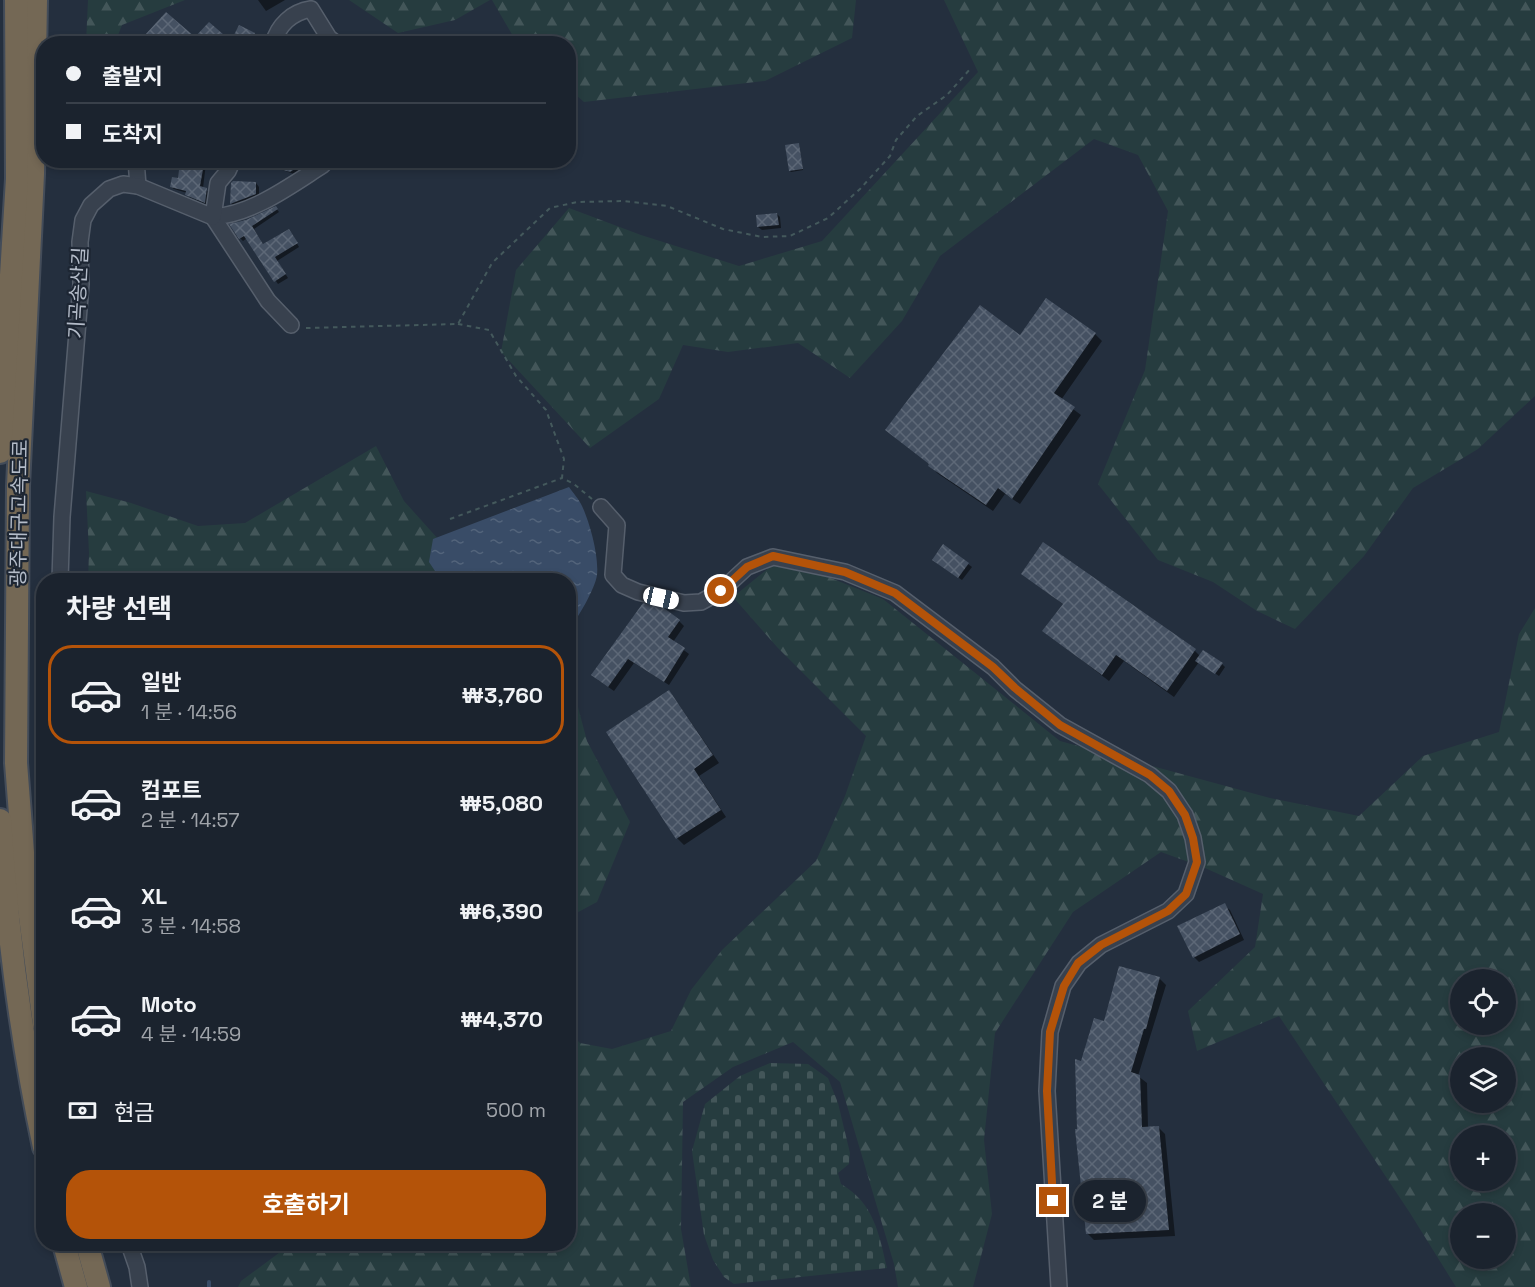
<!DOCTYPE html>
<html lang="ko">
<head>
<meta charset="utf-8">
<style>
	body { margin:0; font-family:"Space Grotesk","Noto Sans KR",sans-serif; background:#242b36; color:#f1f3f6; height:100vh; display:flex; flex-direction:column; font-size:22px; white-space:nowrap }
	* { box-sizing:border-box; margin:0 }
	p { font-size:20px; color:#a0a4aa }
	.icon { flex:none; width:33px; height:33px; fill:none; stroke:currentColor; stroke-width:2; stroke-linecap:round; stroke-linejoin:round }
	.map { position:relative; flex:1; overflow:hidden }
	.drawer { position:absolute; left:36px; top:573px; width:540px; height:678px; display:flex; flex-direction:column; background:#1b232e; border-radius:24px; box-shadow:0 3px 9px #0003,0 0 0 2px #39404a }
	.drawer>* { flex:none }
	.guide { position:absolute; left:36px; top:36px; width:540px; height:132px; border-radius:24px; box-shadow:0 3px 9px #0003,0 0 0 2px #39404a; display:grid; align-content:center; height:132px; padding:0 30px; background:#1b232e }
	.fabs { position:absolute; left:1450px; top:969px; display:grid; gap:12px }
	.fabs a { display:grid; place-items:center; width:66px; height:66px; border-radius:50%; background:#1b232e; box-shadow:0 3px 9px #0003,0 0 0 2px #39404a; font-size:30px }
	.end { position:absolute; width:27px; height:27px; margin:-14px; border:8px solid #b45309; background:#fff; box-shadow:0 0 0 3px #fff }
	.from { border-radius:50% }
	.bubble { position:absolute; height:42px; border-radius:21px; background:#1b232e; box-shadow:0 3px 9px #0003,0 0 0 2px #39404a; font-size:20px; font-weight:700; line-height:42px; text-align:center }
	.car { position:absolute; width:18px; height:36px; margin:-18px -9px; border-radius:8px; box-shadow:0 0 4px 2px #0007; background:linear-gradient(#fff 24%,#345 0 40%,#fff 0 76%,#345 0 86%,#fff 0) }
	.guide b { display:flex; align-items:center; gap:21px; height:57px; font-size:22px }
	.guide b+b { border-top:2px solid #39404a }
	.guide i { width:15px; height:15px; background:#f1f3f6 }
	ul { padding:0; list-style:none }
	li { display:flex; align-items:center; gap:18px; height:99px; margin:0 12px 9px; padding:0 18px; border:3px solid transparent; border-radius:24px }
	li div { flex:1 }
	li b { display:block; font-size:22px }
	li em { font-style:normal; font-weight:700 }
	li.active { border-color:#b45309 }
	li>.icon { width:54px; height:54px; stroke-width:1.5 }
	h2 { padding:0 30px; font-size:27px; line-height:72px }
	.pay { display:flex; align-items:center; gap:15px; height:66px; padding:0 30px; font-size:22px }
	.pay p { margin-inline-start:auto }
	.button { display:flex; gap:12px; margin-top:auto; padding:12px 30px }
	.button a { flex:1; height:69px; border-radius:24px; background:#b45309; color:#fff; font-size:24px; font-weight:700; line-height:69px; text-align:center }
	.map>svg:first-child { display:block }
	.forest { fill:url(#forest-firs); fill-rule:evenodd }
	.cemetery { fill:url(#cemetery-stones) }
	.water { fill:url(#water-ripples) }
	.shadow { fill:#0007 }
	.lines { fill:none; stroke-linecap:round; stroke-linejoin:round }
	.stream { stroke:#394c67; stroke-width:4 }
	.building { fill:url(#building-cross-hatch) }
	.minor-casing { stroke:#565f6c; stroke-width:18 }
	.highway-casing { stroke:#434c59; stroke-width:26 }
	.path { stroke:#44595c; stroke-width:2; stroke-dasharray:4.5 4.5; stroke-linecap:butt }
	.minor { stroke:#38414e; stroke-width:15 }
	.highway { stroke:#746855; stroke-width:22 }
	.route { stroke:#b45309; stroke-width:8 }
	.labels { text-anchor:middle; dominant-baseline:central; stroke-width:4.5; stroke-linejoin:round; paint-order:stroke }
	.street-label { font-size:20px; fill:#b4bcc9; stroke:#1d2633 }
</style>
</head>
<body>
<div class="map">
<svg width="1535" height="1287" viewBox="0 0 1535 1287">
	<defs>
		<pattern id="forest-firs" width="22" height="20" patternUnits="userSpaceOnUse" patternTransform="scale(1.5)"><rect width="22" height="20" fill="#263c3f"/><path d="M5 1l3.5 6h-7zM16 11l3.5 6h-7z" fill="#435659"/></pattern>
		<pattern id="cemetery-stones" width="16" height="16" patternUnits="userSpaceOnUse" patternTransform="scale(1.5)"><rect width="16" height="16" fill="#263c3f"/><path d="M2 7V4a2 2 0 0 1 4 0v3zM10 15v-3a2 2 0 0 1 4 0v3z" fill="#435659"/></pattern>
		<pattern id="water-ripples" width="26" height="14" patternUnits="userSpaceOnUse" patternTransform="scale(1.5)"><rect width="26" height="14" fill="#394c67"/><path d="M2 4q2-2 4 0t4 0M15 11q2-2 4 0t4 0" fill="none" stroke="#53647b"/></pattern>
		<pattern id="building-cross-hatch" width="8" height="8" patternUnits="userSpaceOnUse" patternTransform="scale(1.5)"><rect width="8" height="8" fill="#455162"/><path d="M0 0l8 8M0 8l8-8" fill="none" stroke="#5d6877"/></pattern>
	</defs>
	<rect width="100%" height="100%" fill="#242f3e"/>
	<g class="forest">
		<polygon points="88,0 185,0 122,25 115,43 86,43"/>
		<polygon points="349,0 490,0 455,20 398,33"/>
		<polygon points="492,0 856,0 852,38 765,81 584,102 569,89 568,44 517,43"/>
		<polygon points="944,0 1535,0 1535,396 1478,449 1413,488 1364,556 1295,629 1257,611 1213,582 1158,560 1098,484 1145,370 1168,211 1138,155 1094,139 940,256 902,321 850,378 798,343 728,352 683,345 659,399 590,448 501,352 516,270 569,208 641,235 739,266 822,241 978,72"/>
		<polygon points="376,446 404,501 475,580 88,580 89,553 86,491 131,503 198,526 245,523"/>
		<path d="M781,558L883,599L1060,741L1270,798L1359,816L1423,756L1499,732L1519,634L1535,608V1287H1456L1410,1213L1279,1016L1197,1051L1188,1011L1255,947L1263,894L1205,868L1161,852L1073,912L995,1033L984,1140L992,1214L973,1287H898L894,1264L840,1082L793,1042L733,1067L683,1102L681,1229L691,1287H238L241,1281L291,1244H568L569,1032L580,1043L612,1049L671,1031L691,990L722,950L816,861L845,796L866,736L777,647L733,597ZM1461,980H1506V1024H1461ZM1461,1058H1506V1102H1461ZM1461,1136H1506V1180H1461ZM1461,1214H1506V1258H1461Z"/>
		<polygon points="569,673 587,741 630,822 597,902 569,917"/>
	</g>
	<path class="cemetery" d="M770,1063L808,1064L828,1078L838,1103L850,1153L849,1164L838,1173L841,1184C874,1203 879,1234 887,1268L734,1284L724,1277L713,1260L704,1235L692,1151L705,1104L740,1076Z"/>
	<path class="water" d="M569,487C573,493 579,499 582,506C590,523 599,556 597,575C595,589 578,618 569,629L568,580H441L429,562L433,539Z"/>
	<g class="shadow">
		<polygon points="258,0 285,0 266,11"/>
		<polygon points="254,34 257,37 254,44 231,44"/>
		<polygon points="289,36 305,44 285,44"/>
		<polygon points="799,144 803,170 791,172 790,171"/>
		<polygon points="182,160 222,160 221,166 206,163 203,188 209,192 208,205 189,197 187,193 174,189 171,187 179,180"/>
		<polygon points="248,160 260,160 260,164"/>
		<polygon points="294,160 300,170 294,174 274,167"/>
		<polygon points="256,183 259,187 259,197 234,206 231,204"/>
		<polygon points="276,208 279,212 254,229 264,246 291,233 299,247 277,261 288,278 278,284 247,238 243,241 240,238 247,221"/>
		<polygon points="777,214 780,217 781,228 762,230 758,227"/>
		<polygon points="1095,334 1102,341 1061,400 1081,415 1020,504 1005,494 993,511 937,473 931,465 887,430 1020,337"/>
		<polygon points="944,546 972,567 962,580 937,563"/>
		<polygon points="1023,574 1195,651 1200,656 1222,664 1225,667 1219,676 1199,662 1174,697 1124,661 1109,681 1044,631 1064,605"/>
		<polygon points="679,621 684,626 673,642 689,654 669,685 634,663 614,691 598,680"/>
		<polygon points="668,692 675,699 719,763 699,776 726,817 684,845 677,838"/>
		<polygon points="1224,905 1230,910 1244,940 1199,962 1194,957"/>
		<polygon points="1159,978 1166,985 1138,1076 1147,1083 1148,1128 1159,1128 1165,1134 1175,1236 1094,1240 1087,1233 1078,1131 1082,1063 1105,1023"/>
	</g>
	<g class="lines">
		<polyline class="stream" points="209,1282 209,1287"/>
	</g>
	<g class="building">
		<polygon points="166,12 195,37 209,22 231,41 239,25 255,33 249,44 155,44 145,35"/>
		<polygon points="799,143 803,169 789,171 785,145"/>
		<polygon points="262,160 309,160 290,172 262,164"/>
		<polygon points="180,162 204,164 200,186 207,188 205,203 185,195 186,191 170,187 172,177 178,178"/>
		<polygon points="233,181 256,182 256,194 230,204 231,183"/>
		<polygon points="276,206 278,209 252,226 263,244 289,229 298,243 275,257 286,274 274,282 244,236 239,239 229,224 246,220"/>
		<polygon points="777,213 779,225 757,227 756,215"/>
		<polygon points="1046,298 1096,333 1054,393 1075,407 1012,499 998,488 986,505 928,466 929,464 885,430 980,305 1020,335"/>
		<polygon points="1043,542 1196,649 1167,691 1116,655 1102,675 1042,631 1063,604 1021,574"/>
		<polygon points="943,544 969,563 958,578 932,560"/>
		<polygon points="643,603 664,608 680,620 668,637 685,648 664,682 628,659 608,687 591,675"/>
		<polygon points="1203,650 1223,663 1215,674 1195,661"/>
		<polygon points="669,690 713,755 694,769 721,810 676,839 606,732"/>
		<polygon points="1225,903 1240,934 1193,958 1177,926"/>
		<polygon points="1119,966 1160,977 1146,1029 1144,1029 1131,1072 1140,1075 1142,1127 1159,1126 1169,1230 1086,1234 1075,1129 1077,1129 1075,1059 1081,1061 1094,1018 1104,1021"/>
	</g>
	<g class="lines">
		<defs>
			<g id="minor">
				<path d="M273,44C278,25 292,12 311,9L329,38L337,44"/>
				<polyline points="136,160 138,186"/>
				<path d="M291,325L268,301L213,217C253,214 290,186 323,165L324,160"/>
				<polyline points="601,507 617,525 613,575 622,585 638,592 684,603 701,602 721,591 747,567 773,557 845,572 895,593 993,667 1015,689 1060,725 1150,775 1169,791 1185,815 1193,838 1197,862 1186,894 1168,911 1101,945 1079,963 1063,986 1050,1032 1047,1091 1059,1287"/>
				<polyline points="60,580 62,517 81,284 80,242 83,220 91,205 109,189 123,184 138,186 213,217 218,183 228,171 233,160"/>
				<polyline points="129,1244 137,1267 140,1287"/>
			</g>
			<g id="highway">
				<polyline points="36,0 33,174 18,486 16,763 25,878 44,1024"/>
				<polyline points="0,452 17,179 16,0"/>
				<path d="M0,820C7,930 21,1039 44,1147"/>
				<polyline points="64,1244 76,1287"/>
				<polyline points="87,1244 99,1287"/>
			</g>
		</defs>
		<use href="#minor" class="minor-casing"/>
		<use href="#highway" class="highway-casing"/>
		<g class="path">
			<polyline points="458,324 489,330 516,376 546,410 564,459 562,478 574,484 592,499"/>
			<polyline points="306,328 458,324 492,263 550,208 577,202 624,201 667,206 723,229 762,237 790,236 828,218 860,189 890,156 896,140 917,116 947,95 971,68"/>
			<polyline points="450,519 562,478"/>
		</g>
		<use href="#minor" class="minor"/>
		<use href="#highway" class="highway"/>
	</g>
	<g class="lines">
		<polyline class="route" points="721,591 747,567 773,556 845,572 895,593 993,667 1015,688 1060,725 1150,775 1169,791 1185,815 1193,838 1197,862 1186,894 1168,911 1101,945 1078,963 1064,986 1050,1032 1047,1091 1053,1201"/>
	</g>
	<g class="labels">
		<g class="street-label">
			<text transform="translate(78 293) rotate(-87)">기곡송산길</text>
			<text transform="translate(19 513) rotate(-89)">광주대구고속도로</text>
		</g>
	</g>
</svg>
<div class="fabs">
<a><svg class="icon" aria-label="locate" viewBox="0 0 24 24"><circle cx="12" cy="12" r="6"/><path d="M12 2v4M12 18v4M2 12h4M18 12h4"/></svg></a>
<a><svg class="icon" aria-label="layers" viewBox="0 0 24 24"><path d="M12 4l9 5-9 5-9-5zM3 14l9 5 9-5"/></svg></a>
<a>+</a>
<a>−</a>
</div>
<i class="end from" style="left:721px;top:591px"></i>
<i class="end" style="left:1053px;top:1201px"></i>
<div class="bubble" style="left:1074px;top:1180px;width:72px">2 분</div>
<i class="car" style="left:661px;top:598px;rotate:103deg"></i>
<div class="guide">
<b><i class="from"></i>출발지</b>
<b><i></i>도착지</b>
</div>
<section class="drawer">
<h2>차량 선택</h2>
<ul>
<li class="active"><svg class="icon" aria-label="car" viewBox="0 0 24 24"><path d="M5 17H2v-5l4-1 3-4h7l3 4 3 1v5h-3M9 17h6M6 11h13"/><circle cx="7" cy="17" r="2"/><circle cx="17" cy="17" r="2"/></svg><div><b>일반</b><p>1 분 · 14:56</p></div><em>₩3,760</em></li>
<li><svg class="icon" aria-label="car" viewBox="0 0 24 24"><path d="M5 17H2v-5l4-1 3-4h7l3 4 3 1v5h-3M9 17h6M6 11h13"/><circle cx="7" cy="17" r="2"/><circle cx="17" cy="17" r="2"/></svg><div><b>컴포트</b><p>2 분 · 14:57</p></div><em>₩5,080</em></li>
<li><svg class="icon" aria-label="car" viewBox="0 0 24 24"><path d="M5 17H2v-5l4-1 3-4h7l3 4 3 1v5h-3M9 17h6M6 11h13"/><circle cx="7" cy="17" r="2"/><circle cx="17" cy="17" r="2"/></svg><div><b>XL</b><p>3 분 · 14:58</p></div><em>₩6,390</em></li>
<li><svg class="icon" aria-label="car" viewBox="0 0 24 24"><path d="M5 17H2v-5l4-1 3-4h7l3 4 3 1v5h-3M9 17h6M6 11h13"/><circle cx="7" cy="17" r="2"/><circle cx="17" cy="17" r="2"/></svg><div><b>Moto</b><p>4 분 · 14:59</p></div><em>₩4,370</em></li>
</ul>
<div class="pay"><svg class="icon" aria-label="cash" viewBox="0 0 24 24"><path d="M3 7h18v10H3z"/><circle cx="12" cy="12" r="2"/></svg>현금<p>500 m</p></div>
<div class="button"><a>호출하기</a></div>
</section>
</div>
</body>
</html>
